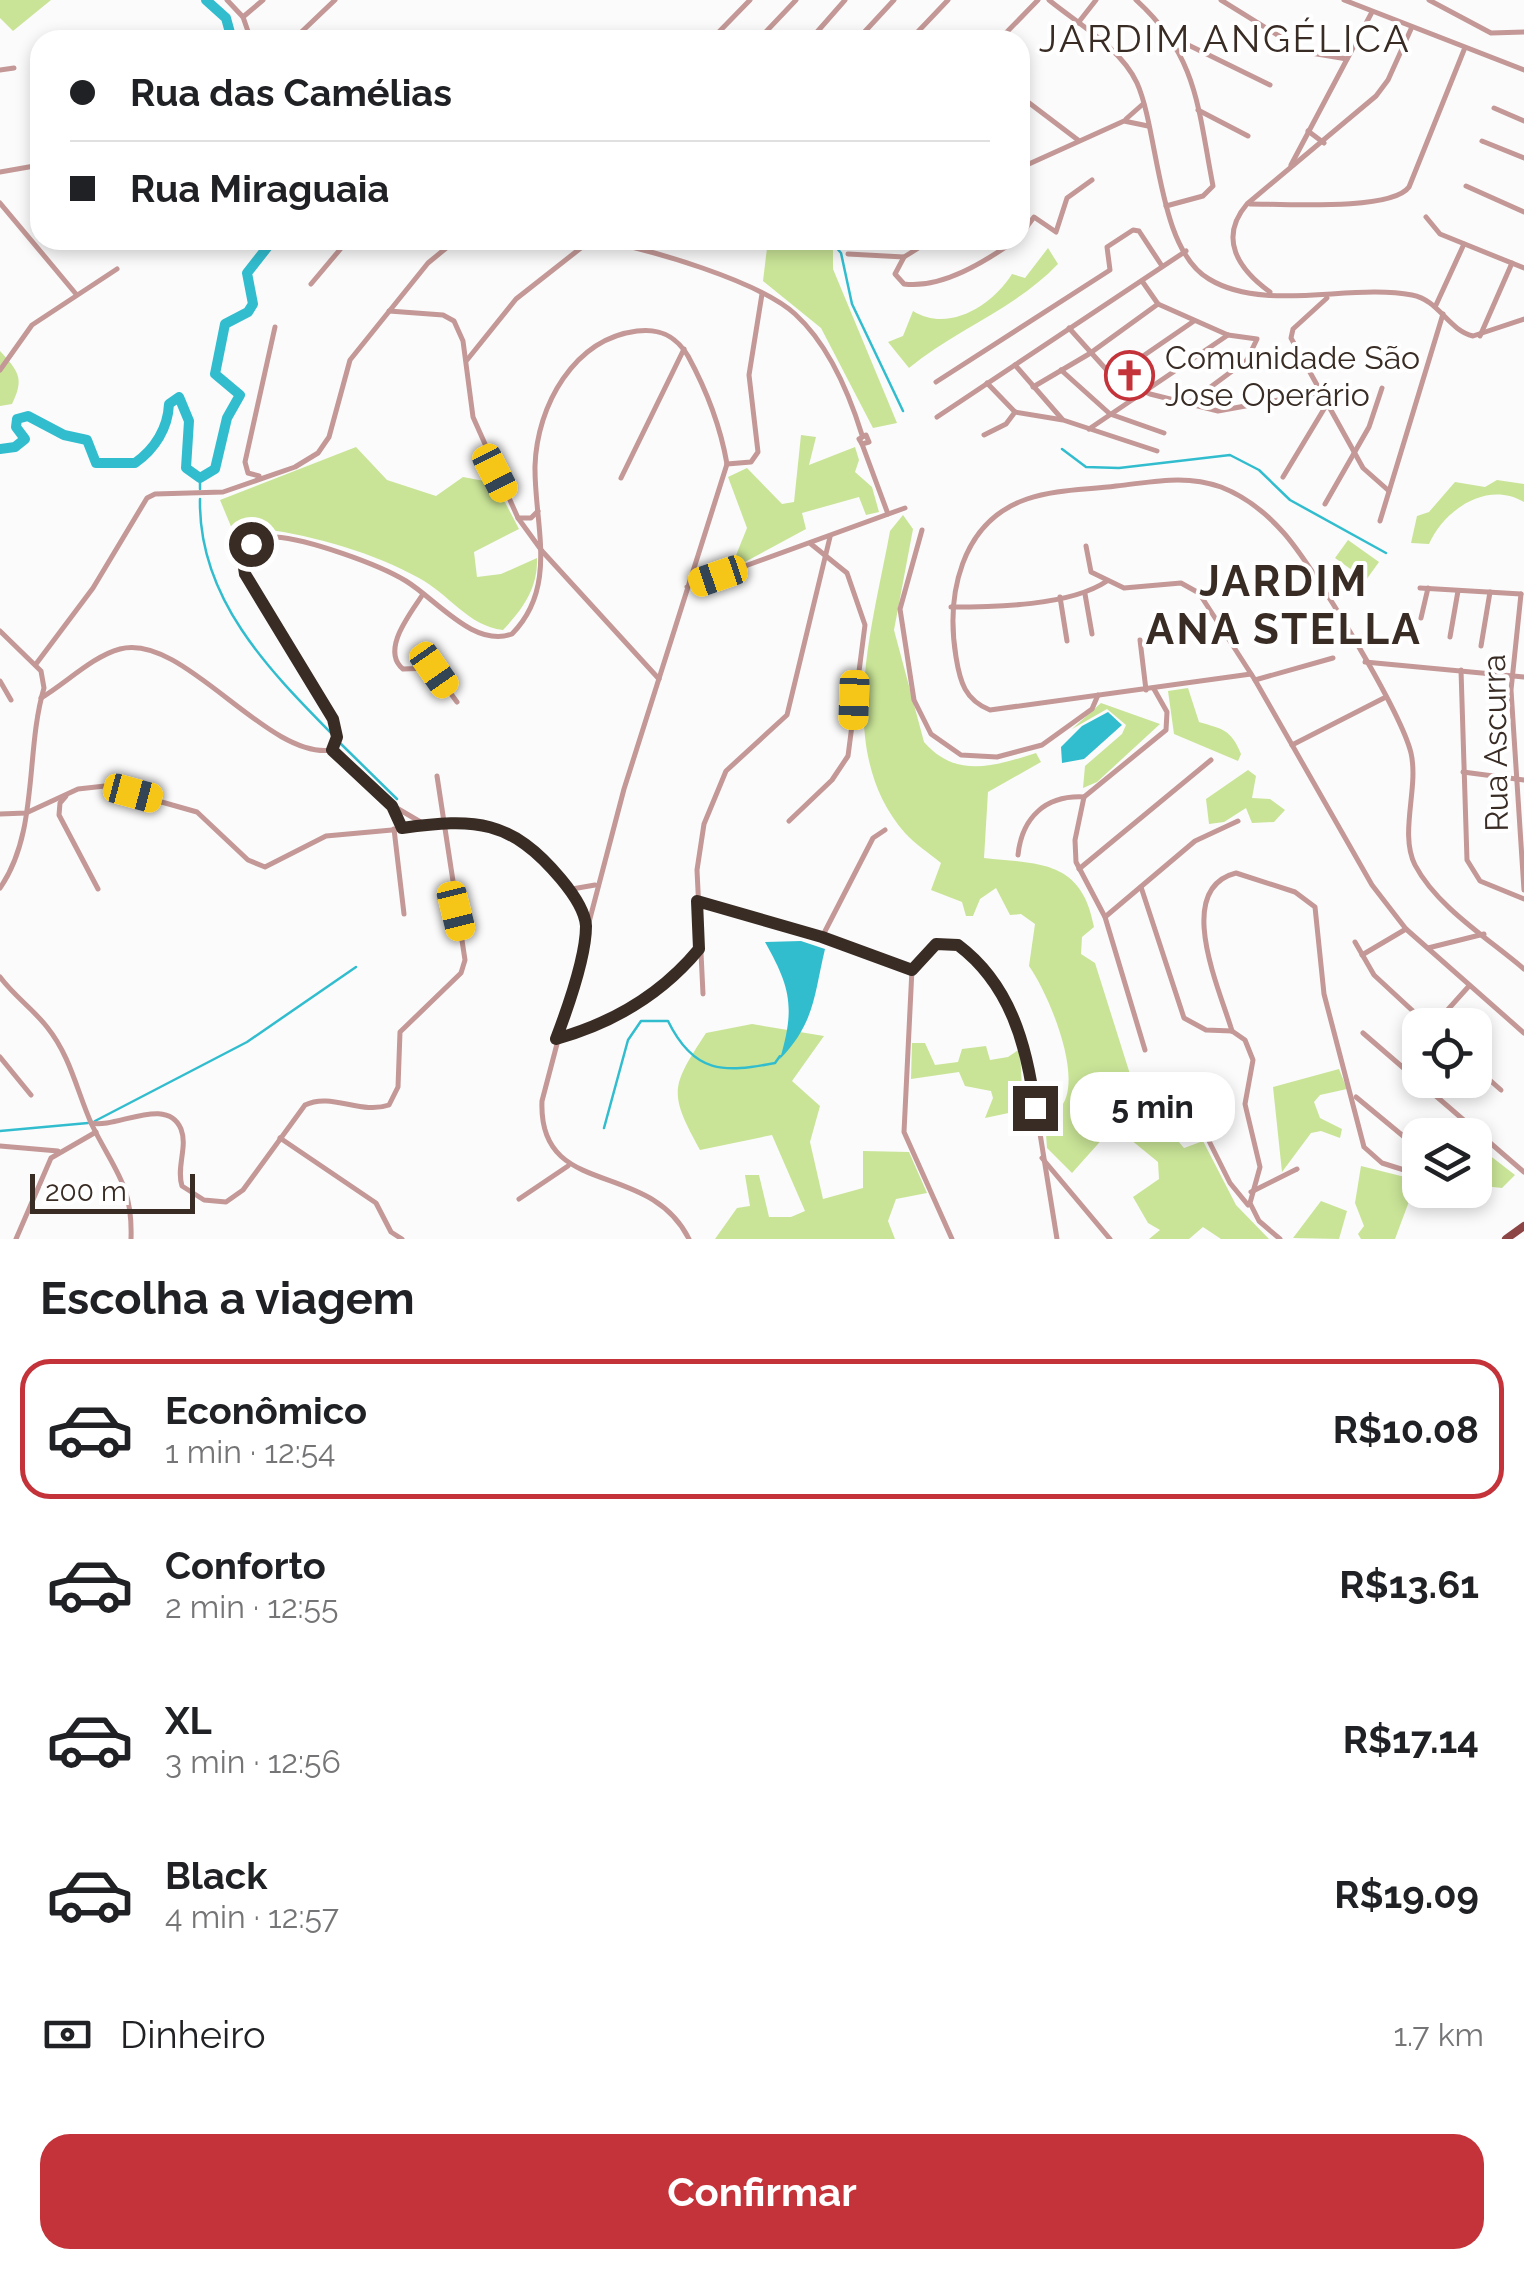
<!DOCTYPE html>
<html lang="pt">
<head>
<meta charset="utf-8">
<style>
	body { margin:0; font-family:Raleway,sans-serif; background:#f6f6f6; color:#202124; height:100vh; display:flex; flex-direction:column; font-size:38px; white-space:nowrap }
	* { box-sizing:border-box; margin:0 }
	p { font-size:32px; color:#757577 }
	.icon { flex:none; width:55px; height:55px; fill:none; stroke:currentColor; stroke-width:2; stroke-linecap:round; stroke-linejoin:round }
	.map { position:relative; height:1239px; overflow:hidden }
	.drawer { display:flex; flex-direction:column; background:#fff; flex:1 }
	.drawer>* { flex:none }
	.guide { position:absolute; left:30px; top:30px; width:1000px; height:220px; border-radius:30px; box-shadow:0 5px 15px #0003; display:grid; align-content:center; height:220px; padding:0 40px; background:#fff }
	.tools { position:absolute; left:1402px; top:1008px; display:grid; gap:20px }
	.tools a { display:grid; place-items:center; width:90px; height:90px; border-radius:20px; background:#fff; box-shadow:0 5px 15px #0003; font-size:50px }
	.scale { position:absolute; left:30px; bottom:25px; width:165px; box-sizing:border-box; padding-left:10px; border:5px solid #392c24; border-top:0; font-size:28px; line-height:35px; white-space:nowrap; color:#392c24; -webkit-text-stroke:8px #fff; paint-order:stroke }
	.end { position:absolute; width:45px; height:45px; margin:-22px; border:12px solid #392c24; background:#fff; box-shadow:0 0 0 5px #fff }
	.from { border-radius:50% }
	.bubble { position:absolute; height:70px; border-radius:30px; background:#fff; box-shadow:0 5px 15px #0003; font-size:32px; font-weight:700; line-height:70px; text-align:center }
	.car { position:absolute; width:30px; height:60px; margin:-30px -15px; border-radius:12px; box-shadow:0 0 8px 2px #0007; background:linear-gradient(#f5c518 24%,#345 0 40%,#f5c518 0 76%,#345 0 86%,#f5c518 0) }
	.guide b { display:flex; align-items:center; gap:35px; height:95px; font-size:38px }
	.guide b+b { border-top:2px solid #e0e0e0 }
	.guide i { width:25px; height:25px; background:#202124 }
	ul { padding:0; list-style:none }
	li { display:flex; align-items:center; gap:30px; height:140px; margin:0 20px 15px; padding:0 20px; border:5px solid transparent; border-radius:30px }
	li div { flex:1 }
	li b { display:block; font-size:38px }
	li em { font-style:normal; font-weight:700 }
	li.on { border-color:#c33339 }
	li>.icon { width:90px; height:90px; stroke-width:1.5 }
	h2 { padding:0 40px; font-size:45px; line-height:120px }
	.pay { display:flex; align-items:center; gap:25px; height:110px; padding:0 40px; font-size:38px }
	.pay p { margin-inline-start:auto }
	.action { display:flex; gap:20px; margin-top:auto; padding:20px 40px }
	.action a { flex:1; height:115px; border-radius:30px; background:#c33339; color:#fff; font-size:40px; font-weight:700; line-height:115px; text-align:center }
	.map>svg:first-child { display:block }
	.green { fill:#c9e497 }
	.water { fill:#32bdcf }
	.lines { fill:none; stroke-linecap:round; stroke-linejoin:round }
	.stream { stroke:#32bdcf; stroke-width:2.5 }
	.river { stroke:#32bdcf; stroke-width:10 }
	.minor { stroke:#c39896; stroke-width:5 }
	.major { stroke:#8c4445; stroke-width:8 }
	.route { stroke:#392c24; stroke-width:12 }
	.labels { text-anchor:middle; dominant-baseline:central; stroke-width:8; stroke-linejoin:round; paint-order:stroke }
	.poi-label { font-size:32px; fill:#392c24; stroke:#fff; text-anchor:start }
	.street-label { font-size:32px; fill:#392c24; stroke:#fff }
	.quarter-label { font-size:38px; letter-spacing:2.5px; fill:#392c24; stroke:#fff }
	.district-label { font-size:42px; font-weight:bold; letter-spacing:2.5px; fill:#392c24; stroke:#fff }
</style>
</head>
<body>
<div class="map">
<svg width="1524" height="1239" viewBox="0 0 1524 1239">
	<rect width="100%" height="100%" fill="#fbfbfb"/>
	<g class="green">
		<polygon points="0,0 51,0 13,31 0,18"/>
		<polygon points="757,240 833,240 833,269 897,423 873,428 821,328 763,281 767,248"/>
		<path d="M1048,248L1058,264C1015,309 956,329 909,368L888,342L903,336L913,311C948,333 992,306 1012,274L1025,278Z"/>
		<path d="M0,351C18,371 25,378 12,404L0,406Z"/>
		<polygon points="801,435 816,437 809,465 855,447 859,460 855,472 872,487 879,512 866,515 859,497 802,513 806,529 730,570 747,528 728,477 747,468 782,504 794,502"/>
		<path d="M356,447L387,480L436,496L463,477L495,483L519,529L474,552L477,577L501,574L537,558C538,588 523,609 503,630C468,626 449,594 419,578C374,553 315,536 264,529L240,548L220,500Z"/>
		<path d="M1497,480L1524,484V502C1487,480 1444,510 1429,544L1411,543L1417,516L1429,512L1455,482L1485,487Z"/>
		<path d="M903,515L913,529L894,630L924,742C956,779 995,766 1036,753L1041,762L988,792L984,858C1041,864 1082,861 1094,927L1082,937L1081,954L1095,963L1135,1090L1184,1148L1203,1141L1236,1205L1269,1239H1221L1203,1227L1189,1239H1149L1160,1230L1148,1223L1133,1197L1159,1179L1158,1162L1114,1126L1072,1173L1047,1148L1045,1120C1050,1115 1060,1110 1063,1104C1082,1073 1048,993 1029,966L1035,924L1021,914L1010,915L996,888L980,899L973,916H966L962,902L931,890L941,863C929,853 915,844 905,833C833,751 873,626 890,531Z"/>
		<polygon points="1348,540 1379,562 1366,580 1335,558"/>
		<path d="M1188,688L1199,722C1222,729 1231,729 1241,754L1238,761L1174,734L1168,691Z"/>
		<polygon points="1101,703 1160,724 1097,782 1083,788 1085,766 1122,734 1126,725 1107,709 1072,729"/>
		<polygon points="1248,770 1256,776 1252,798 1270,799 1285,810 1274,822 1252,823 1246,808 1224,822 1209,824 1206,799"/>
		<path d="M752,1024L824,1036L792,1081L820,1106L810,1142L823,1199L863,1188V1151L909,1152L927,1193L896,1199L888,1221L895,1239H715L737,1208L750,1206L745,1175H759L769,1217H791L805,1211L772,1135L700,1150C668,1092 671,1087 706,1033Z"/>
		<polygon points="912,1043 925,1043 935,1065 958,1062 962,1049 986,1046 990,1060 1008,1057 1020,1049 1023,1110 985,1118 993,1098 991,1091 965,1086 959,1072 911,1079"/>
		<polygon points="1339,1069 1347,1089 1320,1095 1314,1102 1320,1118 1342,1129 1340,1138 1321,1131 1311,1133 1282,1172 1273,1087"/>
		<polygon points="1475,1144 1515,1175 1502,1188 1475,1185"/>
		<polygon points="1361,1166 1417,1180 1395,1239 1361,1239 1358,1234 1364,1226 1355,1203"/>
		<polygon points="1321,1201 1347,1211 1339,1239 1293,1238"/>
	</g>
	<g class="water">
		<polygon points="1108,712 1122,725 1084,759 1062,763 1061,747 1082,726"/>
		<path d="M801,941L825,949C814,995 815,1023 780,1059C795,1008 791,988 765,942Z"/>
	</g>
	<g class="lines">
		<g class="stream">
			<polyline points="830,240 841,253 852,304 903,411"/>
			<polyline points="1062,449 1086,467 1119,468 1230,455 1259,470 1290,500 1386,553"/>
			<polyline points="200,489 200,478"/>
			<path d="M200,499C198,598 268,669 333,735"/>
			<polyline points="340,743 397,799"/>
			<polyline points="95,1121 247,1042 356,967"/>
			<path d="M604,1128L628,1040L641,1021H668C694,1074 724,1073 775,1063L780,1056"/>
			<polyline points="0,1131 88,1123"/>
		</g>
		<g class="river">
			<polyline points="206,0 226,18 232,40"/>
			<path d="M0,449L15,447L25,439L16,427L17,419L28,416L64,435L87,440L96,463H135C155,449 168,428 169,404L179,397L189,421L186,468L200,478L215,469L227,418L240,395L215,374L225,324L248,312L253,304L247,273L273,240"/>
		</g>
		<g class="minor">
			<polyline points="227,0 243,17"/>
			<path d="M1049,0C1077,23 1121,48 1137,83C1159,132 1157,249 1209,279C1265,313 1351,283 1412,295C1439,300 1448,330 1473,336L1524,319"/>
			<path d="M1136,0C1198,56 1198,109 1213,186L1203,196L1166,206"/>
			<polyline points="1221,0 1305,52 1347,59"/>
			<polyline points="1344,0 1524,70"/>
			<polyline points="1429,0 1491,33 1524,32"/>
			<polyline points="243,17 263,0"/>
			<polyline points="243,17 251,40"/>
			<polyline points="1078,23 1096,0"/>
			<polyline points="1174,38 1270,85"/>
			<polyline points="293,40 335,0"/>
			<polyline points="711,40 750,0"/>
			<polyline points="758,40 796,0"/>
			<polyline points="810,40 845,0"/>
			<polyline points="857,40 894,0"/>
			<polyline points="910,40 948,0"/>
			<polyline points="999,40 1038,0"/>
			<polyline points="0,70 14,68"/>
			<polyline points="1020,96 1078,140"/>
			<polyline points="1494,108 1524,121"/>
			<polyline points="1198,110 1248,136"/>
			<polyline points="1126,119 1143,104"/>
			<polyline points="1308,131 1324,143"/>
			<polyline points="1482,141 1524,158"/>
			<polyline points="1291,165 1372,12"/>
			<polyline points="1020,168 1124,121 1148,126"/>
			<polyline points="0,172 40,165"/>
			<polyline points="1466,186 1524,212"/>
			<polyline points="0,203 76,294"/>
			<path d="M1250,204C1282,204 1392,211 1409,187L1464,50"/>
			<polyline points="1426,217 1440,234 1524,268"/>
			<polyline points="1020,236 1034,217 1056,232 1067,198 1092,180"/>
			<polyline points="461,240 486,240"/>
			<path d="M600,240C651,250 757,280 795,314C829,345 849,393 862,435"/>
			<polyline points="848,254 904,257 931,240"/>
			<path d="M904,257L895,274L904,284C942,289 986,261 1016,240"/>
			<polyline points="1142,281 1158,304 1228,335 1257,339 1247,360 1189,403"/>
			<polyline points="311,284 348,240"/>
			<path d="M1270,292C1238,269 1218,238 1247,204L1376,96L1388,80L1411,29"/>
			<polyline points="1327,298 1293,329 1291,338 1363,468 1389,491"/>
			<polyline points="1436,305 1464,244"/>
			<polyline points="389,311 443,315 454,321 463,341 473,417 518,518 542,551 659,679"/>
			<polyline points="1069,328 1113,377 1150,394 1218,411 1322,392"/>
			<polyline points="1480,336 1512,263"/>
			<polyline points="467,360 516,299 591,240"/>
			<polyline points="1015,365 1062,419"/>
			<polyline points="0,370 32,325 117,269"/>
			<polyline points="1061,370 1110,414 1164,433"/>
			<polyline points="1114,376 1194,321"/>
			<polyline points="936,382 1110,270 1107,247 1133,230 1139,231 1162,266"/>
			<polyline points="987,383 1015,412"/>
			<polyline points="1033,387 1089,354 1158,304"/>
			<polyline points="1015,412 1063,420 1157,451"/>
			<polyline points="937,417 1186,251"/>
			<polyline points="1089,429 1228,335"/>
			<polygon points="866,435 869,442 862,444 859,439"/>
			<polyline points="984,435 1006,424 1015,412"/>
			<polyline points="862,444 888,514"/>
			<polyline points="727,464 751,462 758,452 749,375 762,294"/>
			<polyline points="259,476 248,473 245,462 275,327"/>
			<polyline points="1283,477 1327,404"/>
			<polyline points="621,478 684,349"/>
			<polyline points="1325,504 1369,427 1382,388"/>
			<polyline points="518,518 531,518 538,511"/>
			<polyline points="1380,521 1443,314"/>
			<polyline points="922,530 900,609 914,700 931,734 961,755 997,757 1042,745 1092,709 1098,695"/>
			<polyline points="1086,546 1091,572 1124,588 1181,583 1199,593 1255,680 1372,885 1406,929 1524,1033"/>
			<polyline points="687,587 905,508"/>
			<polyline points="1420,588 1521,594"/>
			<path d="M423,594C411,613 380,650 403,669L432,668L457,702"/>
			<polyline points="1085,594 1092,634"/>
			<polyline points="1521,594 1511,690 1524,890"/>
			<polyline points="1060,597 1067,641"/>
			<path d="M951,607C995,607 1070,606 1107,581"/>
			<polyline points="1421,618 1428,588"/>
			<path d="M0,631L41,671L44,688C25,752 39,832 0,888"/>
			<polyline points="1450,637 1458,591"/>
			<polyline points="1140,640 1146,690"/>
			<polyline points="1481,646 1490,592"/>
			<polyline points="1365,662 1524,677"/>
			<polyline points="36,664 93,588 147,498 155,494 223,492 295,467 318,453 329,437 350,360 428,263 456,240"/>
			<polyline points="1461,670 1467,860 1480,881 1524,899"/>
			<path d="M1251,674L990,710C965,700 960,682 956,657C946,596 960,522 1027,499C1056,489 1087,490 1116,486C1153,482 1185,474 1221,487C1244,496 1265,512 1282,531C1312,563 1401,712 1411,753C1419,788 1399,833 1415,865C1437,907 1489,939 1524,969"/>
			<polyline points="1255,680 1333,658"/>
			<polyline points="0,681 11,700"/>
			<path d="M41,698C65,684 93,656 120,649C183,632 267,760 332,750"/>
			<polyline points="1292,745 1384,698"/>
			<path d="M332,750L337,737L333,719L245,574L243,554C251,543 260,536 275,537C308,539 378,564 406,581C437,600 474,648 512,634C559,586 534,524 535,466C537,405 574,339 637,331C660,328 676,336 688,356C707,391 720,424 727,464"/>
			<polyline points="332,750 392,806 403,828"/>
			<polyline points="1463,772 1524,780"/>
			<polyline points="66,796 60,803 59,815 98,889"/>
			<polyline points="1084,797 1075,840 1076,862 1105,917 1145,1050"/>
			<polyline points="395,807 424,824"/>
			<polyline points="0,814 26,813 78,789 105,786 197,812 248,860 265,867 326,836 480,822 509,833 544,860 577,901 585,923"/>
			<polyline points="789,821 832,780 848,756 865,625 847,573 811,544"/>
			<polyline points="394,829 404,914"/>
			<path d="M1018,855C1022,817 1046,795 1084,797L1166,730L1167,712L1154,689"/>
			<polyline points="1079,869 1211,760"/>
			<polyline points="1141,887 1184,1018 1206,1030 1232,1031"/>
			<polyline points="572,889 595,885"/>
			<polyline points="697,901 822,937 912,969"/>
			<polyline points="1105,917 1195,841 1238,821"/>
			<polyline points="822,937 873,838 885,830"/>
			<polyline points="1355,942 1374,975 1428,1025"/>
			<polyline points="1428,948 1484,934"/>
			<polyline points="1362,955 1406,929"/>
			<polyline points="912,969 936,944 958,945 973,957 997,983 1011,1011 1032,1084 1057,1239"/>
			<polyline points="912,969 904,1132 952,1239"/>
			<path d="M0,977C14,996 33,1009 47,1027C71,1057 77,1092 92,1125C114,1170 133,1185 131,1239"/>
			<polyline points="703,994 697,870 704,824 726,771 787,715 830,537"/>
			<polyline points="1434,1025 1469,986"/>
			<path d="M1232,1031C1220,990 1173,889 1236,873L1295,892L1315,907L1324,994L1364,1147L1382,1163L1420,1175"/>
			<polyline points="1232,1031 1245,1040 1253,1060 1245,1104 1260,1167 1250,1203 1259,1221 1280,1239"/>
			<polyline points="1363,1033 1524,1172"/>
			<path d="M556,1039C613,1023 660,995 699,949"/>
			<polyline points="0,1057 31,1095"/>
			<polyline points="1475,1067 1501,1090"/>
			<polyline points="1229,1097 1197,1117 1230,1183 1248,1205"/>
			<polyline points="1356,1097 1420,1150"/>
			<path d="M91,1123C116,1129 167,1095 181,1129C188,1147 176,1167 182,1186L204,1200L226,1202L243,1190L305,1105C331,1092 361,1115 389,1105L398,1087L400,1032L461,973L465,960L437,776"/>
			<polyline points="280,1138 376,1203 391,1232 402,1239"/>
			<polyline points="0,1146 58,1151"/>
			<polyline points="1042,1158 1110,1239"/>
			<polyline points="1251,1192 1297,1169"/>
			<polyline points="519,1199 568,1166"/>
			<polyline points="16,1239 51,1158 96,1132"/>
			<path d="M689,1239C649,1158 538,1200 542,1101L624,789L727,464"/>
		</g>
		<polyline class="major" points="1506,1239 1524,1226"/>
	</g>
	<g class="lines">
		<path class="route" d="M251,544L242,554L245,574L333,719L337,737L332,750L392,806L402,828C475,818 511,819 561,879C571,891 585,909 586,926C586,957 567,1010 556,1039C613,1023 661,995 699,949L697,901L822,937L912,970L936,944L958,945C1010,984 1027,1045 1035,1108"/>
	</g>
	<defs>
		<symbol id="church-ring" viewBox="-11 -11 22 22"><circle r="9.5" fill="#fff" stroke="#c33339" stroke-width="1.5"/><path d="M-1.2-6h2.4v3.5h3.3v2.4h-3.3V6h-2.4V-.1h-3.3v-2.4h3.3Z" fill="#c33339"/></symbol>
	</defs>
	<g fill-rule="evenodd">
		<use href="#church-ring" x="1102" y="348" width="55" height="55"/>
	</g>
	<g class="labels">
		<g class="poi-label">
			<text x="1165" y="357">Comunidade São<tspan x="1165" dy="37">Jose Operário</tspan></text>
		</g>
		<g class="street-label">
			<text transform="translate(1495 743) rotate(-91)">Rua Ascurra</text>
		</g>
		<g class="quarter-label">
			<text x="1225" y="38">JARDIM ANGÉLICA</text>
		</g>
		<g class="district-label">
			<text x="1284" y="581">JARDIM<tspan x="1284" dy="48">ANA STELLA</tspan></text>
		</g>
	</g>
</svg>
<div class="tools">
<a><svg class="icon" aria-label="locate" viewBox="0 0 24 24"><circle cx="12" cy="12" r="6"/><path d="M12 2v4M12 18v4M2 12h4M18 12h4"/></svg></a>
<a><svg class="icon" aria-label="layers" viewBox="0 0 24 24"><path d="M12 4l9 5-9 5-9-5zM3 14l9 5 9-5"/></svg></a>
</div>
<div class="scale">200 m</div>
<i class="end from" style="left:251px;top:544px"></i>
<i class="end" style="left:1035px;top:1108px"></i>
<div class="bubble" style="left:1070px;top:1072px;width:165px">5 min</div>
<i class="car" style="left:495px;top:473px;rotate:153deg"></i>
<i class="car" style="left:718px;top:576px;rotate:251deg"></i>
<i class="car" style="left:434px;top:670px;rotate:145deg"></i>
<i class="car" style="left:854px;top:700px;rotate:182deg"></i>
<i class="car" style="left:133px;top:793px;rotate:105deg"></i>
<i class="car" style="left:456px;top:911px;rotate:166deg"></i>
<div class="guide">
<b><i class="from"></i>Rua das Camélias</b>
<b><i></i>Rua Miraguaia</b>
</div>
</div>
<section class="drawer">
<h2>Escolha a viagem</h2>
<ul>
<li class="on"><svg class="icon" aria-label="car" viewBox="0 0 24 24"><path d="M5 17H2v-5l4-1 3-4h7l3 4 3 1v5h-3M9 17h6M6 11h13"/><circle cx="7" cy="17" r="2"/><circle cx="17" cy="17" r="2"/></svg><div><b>Econômico</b><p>1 min · 12:54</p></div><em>R$10.08</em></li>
<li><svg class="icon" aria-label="car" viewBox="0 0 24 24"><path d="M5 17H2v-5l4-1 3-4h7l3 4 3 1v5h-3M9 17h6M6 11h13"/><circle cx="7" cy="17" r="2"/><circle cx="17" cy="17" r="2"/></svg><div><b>Conforto</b><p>2 min · 12:55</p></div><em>R$13.61</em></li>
<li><svg class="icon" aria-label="car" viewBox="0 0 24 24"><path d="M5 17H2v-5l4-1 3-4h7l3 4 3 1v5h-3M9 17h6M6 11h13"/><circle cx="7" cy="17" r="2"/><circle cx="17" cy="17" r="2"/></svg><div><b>XL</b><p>3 min · 12:56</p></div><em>R$17.14</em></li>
<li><svg class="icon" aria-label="car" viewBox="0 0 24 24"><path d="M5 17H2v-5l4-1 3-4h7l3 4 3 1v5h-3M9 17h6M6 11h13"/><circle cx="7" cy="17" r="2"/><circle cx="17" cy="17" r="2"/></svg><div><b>Black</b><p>4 min · 12:57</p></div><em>R$19.09</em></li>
</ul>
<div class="pay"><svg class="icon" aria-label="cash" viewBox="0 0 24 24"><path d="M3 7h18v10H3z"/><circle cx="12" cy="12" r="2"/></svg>Dinheiro<p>1.7 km</p></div>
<div class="action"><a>Confirmar</a></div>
</section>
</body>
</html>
